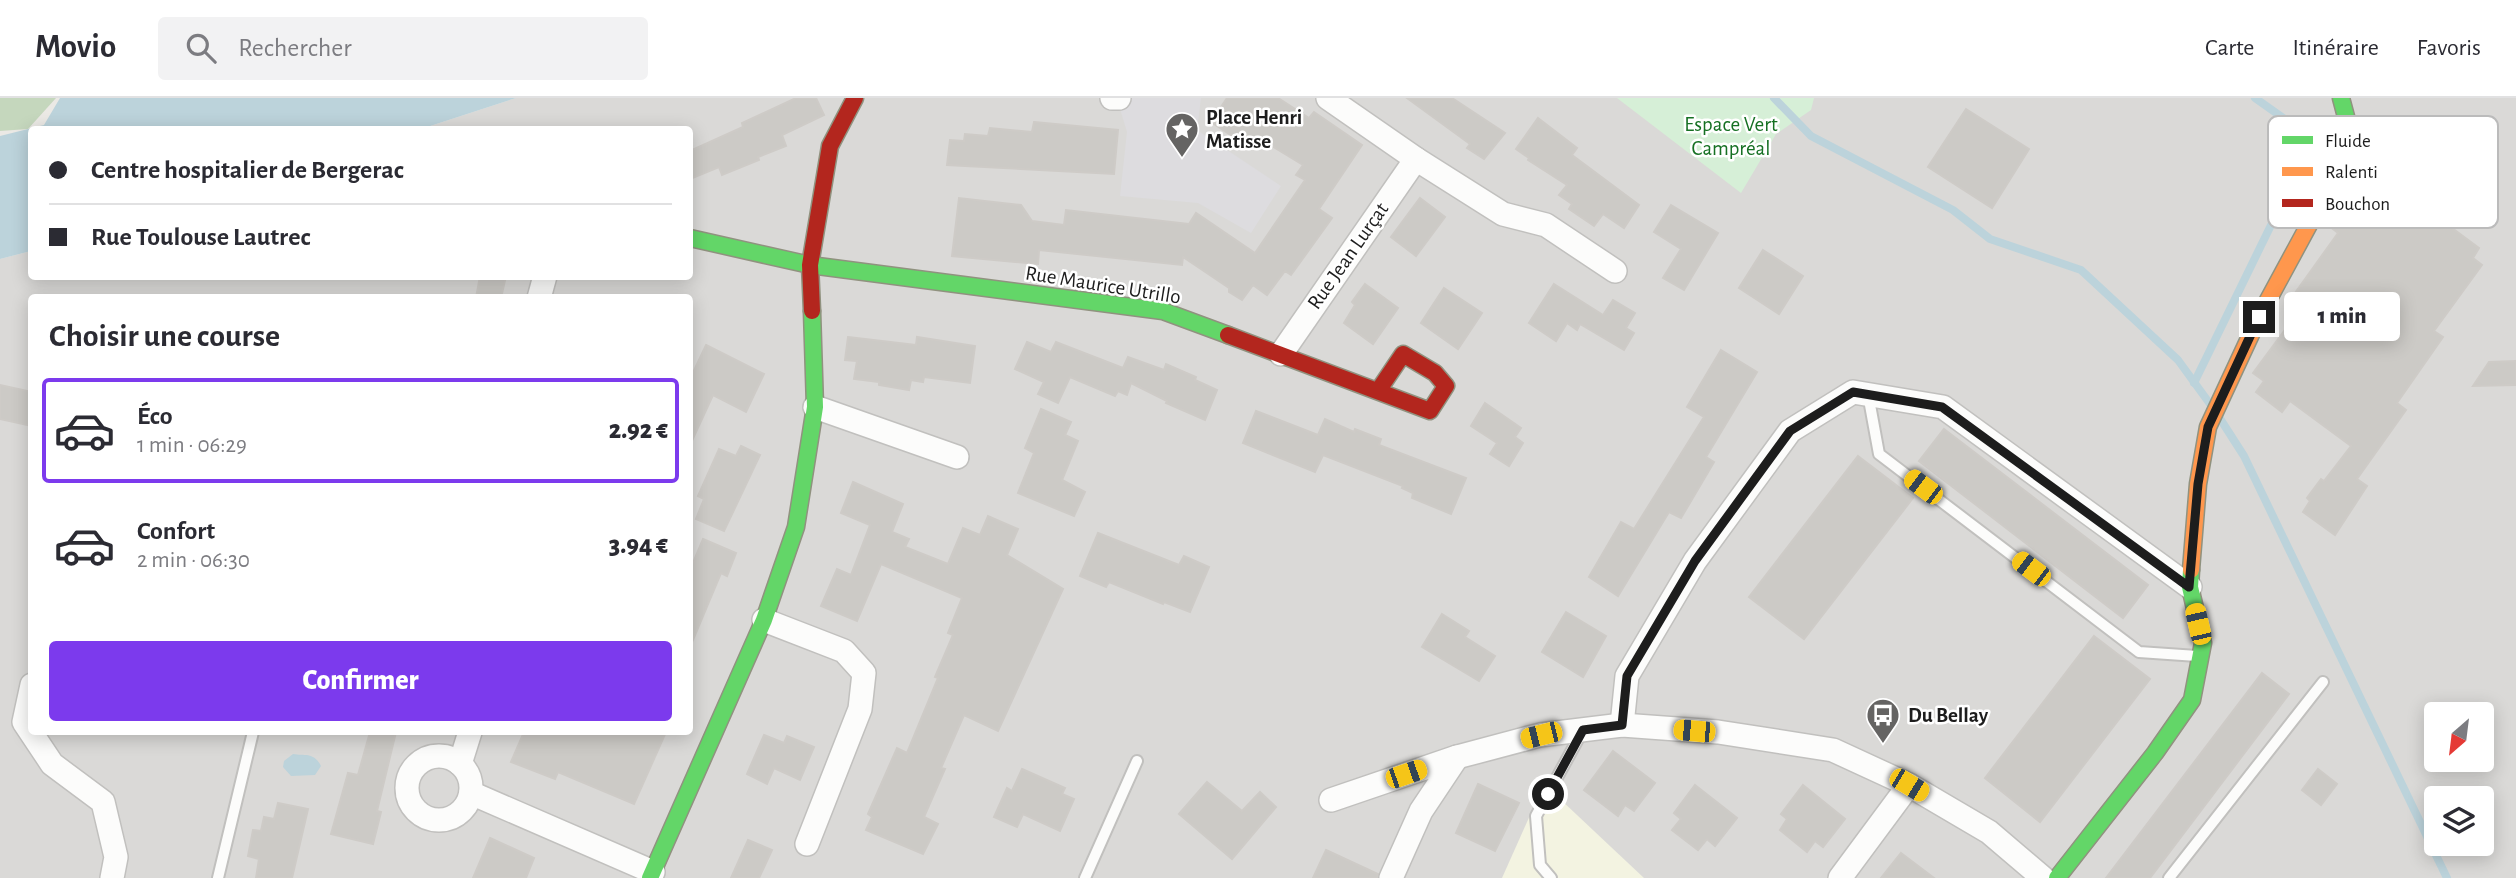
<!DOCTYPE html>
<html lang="fr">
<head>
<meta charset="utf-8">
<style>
	body { margin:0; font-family:"Alegreya Sans",sans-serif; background:#f2f2f3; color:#2b2b33; height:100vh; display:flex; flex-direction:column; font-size:26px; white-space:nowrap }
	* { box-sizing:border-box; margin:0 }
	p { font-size:23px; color:#7c7c81 }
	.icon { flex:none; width:38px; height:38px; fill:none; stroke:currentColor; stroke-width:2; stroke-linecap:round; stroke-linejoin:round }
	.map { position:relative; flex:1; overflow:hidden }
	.sheet { position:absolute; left:28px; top:196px; width:665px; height:441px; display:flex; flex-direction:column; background:#fff; border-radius:7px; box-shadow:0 4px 18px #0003 }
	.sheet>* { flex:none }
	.banner { position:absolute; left:28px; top:28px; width:665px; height:154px; border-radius:7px; box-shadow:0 4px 18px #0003; display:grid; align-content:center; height:154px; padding:0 21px; background:#fff }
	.needle { width:46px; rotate:208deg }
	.buttons { position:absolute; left:2424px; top:604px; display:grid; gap:14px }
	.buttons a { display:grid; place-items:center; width:70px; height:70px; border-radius:7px; background:#fff; box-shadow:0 4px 18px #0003; font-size:35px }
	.end { position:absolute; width:32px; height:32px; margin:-16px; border:9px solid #1d1d1d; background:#fff; box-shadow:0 0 0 4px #fff }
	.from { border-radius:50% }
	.bubble { position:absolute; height:49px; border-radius:7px; background:#fff; box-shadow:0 4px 18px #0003; font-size:23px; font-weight:800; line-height:49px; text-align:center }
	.car { position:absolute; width:21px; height:42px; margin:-21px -10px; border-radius:9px; box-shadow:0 0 5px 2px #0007; background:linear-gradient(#f5c518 24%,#345 0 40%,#f5c518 0 76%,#345 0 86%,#f5c518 0) }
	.banner b { display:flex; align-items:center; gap:24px; height:66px; font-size:26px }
	.banner b+b { border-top:2px solid #e1e1e2 }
	.banner i { width:18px; height:18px; background:#2b2b33 }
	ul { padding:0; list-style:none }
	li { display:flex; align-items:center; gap:21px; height:105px; margin:0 14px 10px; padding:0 7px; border:4px solid transparent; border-radius:7px }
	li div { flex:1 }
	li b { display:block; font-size:26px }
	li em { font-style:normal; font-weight:800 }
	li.selected { border-color:#7c3aed }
	li>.icon { width:63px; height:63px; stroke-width:1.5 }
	h2 { padding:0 21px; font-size:32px; line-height:84px }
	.action { display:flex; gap:14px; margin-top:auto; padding:14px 21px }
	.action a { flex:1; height:80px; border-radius:7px; background:#7c3aed; color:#fff; font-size:28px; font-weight:800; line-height:80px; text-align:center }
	header { display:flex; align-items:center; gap:42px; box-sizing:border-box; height:98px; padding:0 35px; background:#fff; border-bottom:2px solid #e1e1e2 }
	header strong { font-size:33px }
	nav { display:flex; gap:38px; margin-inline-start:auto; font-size:24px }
	.search { width:490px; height:63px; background:#f2f2f3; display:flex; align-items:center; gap:18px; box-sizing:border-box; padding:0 24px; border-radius:7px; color:#7c7c81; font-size:26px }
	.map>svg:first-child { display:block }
	.residential { fill:#dad9d7; fill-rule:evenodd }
	.education { fill:#f3f3e1 }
	.forest { fill:#c5d7bd }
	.park { fill:#d6efd7 }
	.plaza { fill:#dddcdf }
	.water { fill:#bcd3db }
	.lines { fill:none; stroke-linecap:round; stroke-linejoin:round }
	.stream { stroke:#bcd3db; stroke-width:8 }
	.building { fill:#cccac6; stroke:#cecbc7; stroke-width:2 }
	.lane-casing { stroke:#c1c0be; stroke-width:14 }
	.street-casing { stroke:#c1c0be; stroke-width:26 }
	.fast-casing { stroke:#90927f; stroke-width:19 }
	.slow-casing { stroke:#90927f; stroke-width:19 }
	.jam-casing { stroke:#90927f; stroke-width:19 }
	.lane { stroke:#fcfcfb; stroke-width:10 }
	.street { stroke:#fcfcfb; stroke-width:23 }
	.fast { stroke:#63d668; stroke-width:16 }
	.slow { stroke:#ff974d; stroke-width:16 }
	.jam { stroke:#b3261e; stroke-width:16 }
	.route { stroke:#1d1d1d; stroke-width:9 }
	.labels { text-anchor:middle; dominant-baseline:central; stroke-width:5; stroke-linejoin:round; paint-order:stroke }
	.poi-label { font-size:21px; font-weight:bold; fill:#1d1d1d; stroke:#fff; text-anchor:start }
	.park-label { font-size:21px; fill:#167023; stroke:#fff }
	.street-label { font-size:21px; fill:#1d1d1d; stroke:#fff }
	.key { fill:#fff; stroke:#bbb; stroke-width:2 }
	.key-label { font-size:19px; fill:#1d1d1d }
</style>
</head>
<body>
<header>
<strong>Movio</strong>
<div class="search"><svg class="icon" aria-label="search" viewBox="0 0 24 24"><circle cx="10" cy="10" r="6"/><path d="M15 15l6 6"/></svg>Rechercher</div>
<nav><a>Carte</a><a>Itinéraire</a><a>Favoris</a></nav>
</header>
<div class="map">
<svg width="2516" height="780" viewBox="0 0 2516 780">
	<rect width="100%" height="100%" fill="#ebe9e5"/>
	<path class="residential" d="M516,0H2516V780H0V161L31,153L32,178H690V32L421,31ZM32,200H690V634H32ZM2436,616H2482V662H2436ZM2436,700H2482V746H2436Z"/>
	<polygon class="education" points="1544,686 1644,780 1502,780"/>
	<polygon class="forest" points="0,0 56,0 28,31 0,33"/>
	<polygon class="park" points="1617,0 1814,0 1811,12 1776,36 1741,95"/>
	<polygon class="plaza" points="1119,0 1201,0 1197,32 1281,88 1251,135 1198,105 1120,98 1127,34 1117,1"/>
	<g class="water">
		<polygon points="60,0 516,0 421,31 32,32 31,153 0,161 0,38 44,27"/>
		<path d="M293,656C305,658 314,654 321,668L315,677L291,678L283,669L284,663Z"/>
	</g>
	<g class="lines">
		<g class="stream">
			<polyline points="1774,0 1811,38 1953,112 1990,141 2081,172 2178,262 2210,306"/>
			<polyline points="2194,285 2313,41 2255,0"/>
			<polyline points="2219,319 2244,358 2447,780"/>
		</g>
	</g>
	<g class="building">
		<polygon points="796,0 816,0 824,17 782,37 786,48 758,59 759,62 722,77 719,69 690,81 690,53 743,29 742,25"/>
		<polygon points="1227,0 1278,0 1309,20 1314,14 1362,47 1319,111 1332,120 1291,177 1285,173 1267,197 1253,187 1242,202 1229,194 1229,190 1183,159 1182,167 1039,152 1038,166 952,158 959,100 1021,107 1032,123 1064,127 1066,112 1189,126 1196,115 1255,155 1305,82 1296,77 1303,67 1262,42 1256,49 1245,42 1243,45 1211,24"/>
		<polygon points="1407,0 1452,0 1505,35 1484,61 1467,50 1470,46"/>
		<polygon points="1966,11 2029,51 1992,110 1928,69"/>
		<polygon points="1538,20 1577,50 1572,57 1639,107 1624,130 1603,116 1594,128 1569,111 1572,106 1559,97 1567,87 1528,62 1529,60 1516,51"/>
		<polygon points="1034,24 1118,32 1114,76 947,67 950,42 964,43 965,36 988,38 990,30 1032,34"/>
		<polygon points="2382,78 2479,150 2473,160 2482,167 2434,233 2443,239 2397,305 2406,312 2357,381 2367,388 2335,437 2303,414 2310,403 2307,400 2321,381 2324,383 2351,348 2290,303 2282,314 2256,294 2264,283 2253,275 2301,210 2290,202 2338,135 2329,128 2334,119 2363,80 2374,88"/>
		<polygon points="1420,100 1445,119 1416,158 1391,139"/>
		<polygon points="1671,107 1718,135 1684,192 1663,180 1681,151 1654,134"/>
		<polygon points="1763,152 1803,178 1779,216 1739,190"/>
		<polygon points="480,178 506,178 501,200 476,200"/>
		<polygon points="1365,186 1398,210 1373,246 1344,225 1355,207 1352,204"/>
		<polygon points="1554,186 1603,217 1613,202 1635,215 1626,230 1634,235 1624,252 1580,226 1577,232 1567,225 1556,243 1529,225"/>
		<polygon points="1444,190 1482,215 1458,251 1421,225"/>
		<polygon points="848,239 916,247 917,239 975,248 970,285 924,279 923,284 911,282 909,292 879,287 879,284 854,281 857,263 845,262"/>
		<polygon points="1027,244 1051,254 1056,244 1123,270 1128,259 1164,272 1166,266 1196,279 1195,282 1217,292 1205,322 1166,305 1167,303 1131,285 1127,297 1118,293 1115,298 1070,279 1058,305 1038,296 1044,284 1015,271"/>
		<polygon points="706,247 764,276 746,314 713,297 690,347 690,281"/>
		<polygon points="1721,252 1757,274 1706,359 1714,364 1681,420 1669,414 1618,498 1589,479 1621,424 1634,431 1704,319 1687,309"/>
		<polygon points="2516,263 2516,287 2473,288 2489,264"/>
		<polygon points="0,287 32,294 32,328 0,321"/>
		<polygon points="1485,305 1521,330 1515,339 1523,345 1509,368 1490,356 1497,345 1471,328"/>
		<polygon points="1041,311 1071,324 1065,337 1078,343 1062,382 1085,394 1074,418 1018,395 1034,355 1025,350"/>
		<polygon points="1256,313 1318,337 1325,321 1354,334 1355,331 1381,341 1379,347 1466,380 1451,416 1412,400 1413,395 1402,390 1403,388 1323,357 1315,374 1243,345"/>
		<polygon points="1944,331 2148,487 2123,520 1919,363"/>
		<polygon points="741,348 760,357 724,433 696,421 704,401 698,398 719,351 736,358"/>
		<polygon points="1858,358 1913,400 1804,541 1749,499"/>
		<polygon points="853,384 903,406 892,434 909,441 905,449 948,466 963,430 980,437 988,418 1018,431 1007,457 1063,491 998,633 964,617 941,670 945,671 924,719 938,726 923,756 866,732 872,719 868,716 897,650 907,655 938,580 935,579 953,537 948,535 962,500 881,466 857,523 821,508 837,471 851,477 870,427 841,415"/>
		<polygon points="1098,435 1179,467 1184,458 1209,469 1190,514 1164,504 1163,506 1109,484 1106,489 1080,478"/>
		<polygon points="703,441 736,455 727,478 721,475 690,549 690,472"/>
		<polygon points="1566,514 1606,538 1583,579 1542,554"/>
		<polygon points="1442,516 1469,533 1465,539 1495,558 1479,583 1422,549"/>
		<polygon points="2094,538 2150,581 2040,724 1985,680"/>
		<polygon points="2262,575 2289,596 2150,780 2106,780"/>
		<polygon points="370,634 396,634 377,713 381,714 373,746 331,736 348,675 358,677"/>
		<polygon points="524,634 666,634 634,706 558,674 555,681 511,664"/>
		<polygon points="764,637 784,645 787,638 814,649 800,682 774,670 767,686 747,676"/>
		<polygon points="1613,653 1655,685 1634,713 1625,707 1618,718 1584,692"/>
		<polygon points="1022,671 1065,690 1062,696 1074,701 1060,733 1023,716 1017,729 994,719 1007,690 1012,693"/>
		<polygon points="2318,671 2337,686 2321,707 2302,692"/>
		<polygon points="1207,684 1242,713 1260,694 1276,709 1232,761 1179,716"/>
		<polygon points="1478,686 1519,705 1495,753 1456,735"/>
		<polygon points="1695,687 1737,720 1715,748 1707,741 1698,752 1672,732 1681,721 1674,715"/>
		<polygon points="1803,687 1845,721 1823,749 1815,743 1807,754 1780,732 1787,721 1781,716"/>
		<polygon points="278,705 308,711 292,780 256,780 259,761 248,758 253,732 261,733 264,719 274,721"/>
		<polygon points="490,740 534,760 526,780 473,780"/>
		<polygon points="748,742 772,752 759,780 731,780"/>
		<polygon points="1326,752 1378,776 1377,780 1313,780"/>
		<polygon points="1901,755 1934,780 1881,780"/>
	</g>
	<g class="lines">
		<defs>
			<g id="lane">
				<polyline points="1868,296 1879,356 2139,554 2197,558"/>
				<polyline points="218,780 253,634"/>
				<polyline points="1085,780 1137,663"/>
				<polyline points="1551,780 1540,767 1536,718 1583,632"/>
				<polyline points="2169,780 2323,584"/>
			</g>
			<g id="street">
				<polyline points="1112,0 1119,0"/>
				<polyline points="1328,0 1416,61 1503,116 1546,127 1615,173"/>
				<polyline points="539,200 545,178"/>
				<polyline points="1281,256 1416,61"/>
				<polyline points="815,309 957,359"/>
				<polyline points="764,522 844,553 864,575 860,611 807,746"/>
				<polyline points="32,587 24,624 52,666 103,704 116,759 112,780"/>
				<polyline points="1622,627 1627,578 1695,463 1790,333 1853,294 1943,309 2190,489"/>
				<circle cx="439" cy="690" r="32"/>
				<polyline points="460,666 470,634"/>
				<polyline points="471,695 653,774"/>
				<polyline points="1331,702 1457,659 1540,637 1622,627 1718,634 1833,652 1909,687 1989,734 2043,780"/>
				<polyline points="1391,780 1421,713 1457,659"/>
				<polyline points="1840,780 1909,687"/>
			</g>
			<g id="fast">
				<polyline points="2325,97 2353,45 2341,0"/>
				<polyline points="690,140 810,167 1163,213 1228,237"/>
				<polyline points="650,780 764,522 796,429 815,309 812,213"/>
				<polyline points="2057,780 2155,655 2192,602 2203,545 2190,489 2191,472"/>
			</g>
			<polyline id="slow" points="2191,472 2198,386 2208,329 2259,219 2325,97"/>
			<g id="jam">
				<polyline points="812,213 810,167 830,48 855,0"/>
				<polyline points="1228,237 1430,313 1446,288 1435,275 1403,256 1378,293"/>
			</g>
		</defs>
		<use href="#lane" class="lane-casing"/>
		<use href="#street" class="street-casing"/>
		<use href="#fast" class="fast-casing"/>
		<use href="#slow" class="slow-casing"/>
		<use href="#jam" class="jam-casing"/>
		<use href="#lane" class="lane"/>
		<use href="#street" class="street"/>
		<use href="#fast" class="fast"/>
		<use href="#slow" class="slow"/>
		<use href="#jam" class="jam"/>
	</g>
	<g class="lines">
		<polyline class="route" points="1548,696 1583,632 1622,627 1627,578 1695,463 1790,333 1853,294 1942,309 2189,489 2198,386 2208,329 2259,219"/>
	</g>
	<defs>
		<symbol id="sight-pin" viewBox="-11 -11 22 30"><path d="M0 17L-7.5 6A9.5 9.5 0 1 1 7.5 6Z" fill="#656463" stroke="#fff"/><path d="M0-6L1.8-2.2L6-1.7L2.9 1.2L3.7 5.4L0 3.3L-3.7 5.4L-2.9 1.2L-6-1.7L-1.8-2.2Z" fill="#fff"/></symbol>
		<symbol id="bus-pin" viewBox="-11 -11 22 30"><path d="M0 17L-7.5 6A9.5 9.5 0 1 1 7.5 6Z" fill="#656463" stroke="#fff"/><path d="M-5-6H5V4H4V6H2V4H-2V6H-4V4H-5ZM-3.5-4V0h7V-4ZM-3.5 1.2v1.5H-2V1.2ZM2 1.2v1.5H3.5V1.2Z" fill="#fff"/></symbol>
	</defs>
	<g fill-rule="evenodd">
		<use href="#sight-pin" x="1163" y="12" width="38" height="52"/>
		<use href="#bus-pin" x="1864" y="598" width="38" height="52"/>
	</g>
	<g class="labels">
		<g class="poi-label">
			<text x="1206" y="19">Place Henri<tspan x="1206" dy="24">Matisse</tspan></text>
			<text x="1908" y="617">Du Bellay</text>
		</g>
		<g class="park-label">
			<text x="1731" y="26">Espace Vert<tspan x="1731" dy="24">Campréal</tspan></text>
		</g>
		<g class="street-label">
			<text transform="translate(1348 158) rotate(-55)">Rue Jean Lurçat</text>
			<text transform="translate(1103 187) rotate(9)">Rue Maurice Utrillo</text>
		</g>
	</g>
	<rect x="2268" y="18" width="230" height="112" rx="10" class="key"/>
	<rect x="2282" y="38" width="31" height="8" fill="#63d668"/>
	<rect x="2282" y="69" width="31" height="9" fill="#ff974d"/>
	<rect x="2282" y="101" width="31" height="8" fill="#b3261e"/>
	<g class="key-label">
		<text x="2325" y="49">Fluide</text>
		<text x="2325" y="80">Ralenti</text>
		<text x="2325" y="112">Bouchon</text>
	</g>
</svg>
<div class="buttons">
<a><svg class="needle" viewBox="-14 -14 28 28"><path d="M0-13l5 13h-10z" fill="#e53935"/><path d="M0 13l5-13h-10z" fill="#7c7c81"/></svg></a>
<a><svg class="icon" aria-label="layers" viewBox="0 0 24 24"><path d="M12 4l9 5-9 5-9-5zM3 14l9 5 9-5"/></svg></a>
</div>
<i class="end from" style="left:1548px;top:696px"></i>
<i class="end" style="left:2259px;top:219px"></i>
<div class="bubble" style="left:2284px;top:194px;width:116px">1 min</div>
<i class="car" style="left:1923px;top:389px;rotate:307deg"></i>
<i class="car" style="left:2031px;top:471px;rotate:307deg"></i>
<i class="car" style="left:2198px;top:526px;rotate:347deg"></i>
<i class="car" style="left:1694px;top:633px;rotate:275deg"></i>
<i class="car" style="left:1541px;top:637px;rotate:256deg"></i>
<i class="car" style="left:1406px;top:676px;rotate:71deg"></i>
<i class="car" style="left:1909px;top:687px;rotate:121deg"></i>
<div class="banner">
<b><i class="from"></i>Centre hospitalier de Bergerac</b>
<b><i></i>Rue Toulouse Lautrec</b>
</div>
<section class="sheet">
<h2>Choisir une course</h2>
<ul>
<li class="selected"><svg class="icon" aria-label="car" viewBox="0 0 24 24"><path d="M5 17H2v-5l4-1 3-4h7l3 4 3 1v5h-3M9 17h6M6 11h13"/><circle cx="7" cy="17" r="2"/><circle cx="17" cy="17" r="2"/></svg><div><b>Éco</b><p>1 min · 06:29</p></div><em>2.92 €</em></li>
<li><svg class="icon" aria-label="car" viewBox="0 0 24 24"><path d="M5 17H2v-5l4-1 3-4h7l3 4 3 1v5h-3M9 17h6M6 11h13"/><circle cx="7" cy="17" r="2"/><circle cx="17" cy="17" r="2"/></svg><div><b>Confort</b><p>2 min · 06:30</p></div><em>3.94 €</em></li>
</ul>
<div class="action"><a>Confirmer</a></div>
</section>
</div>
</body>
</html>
